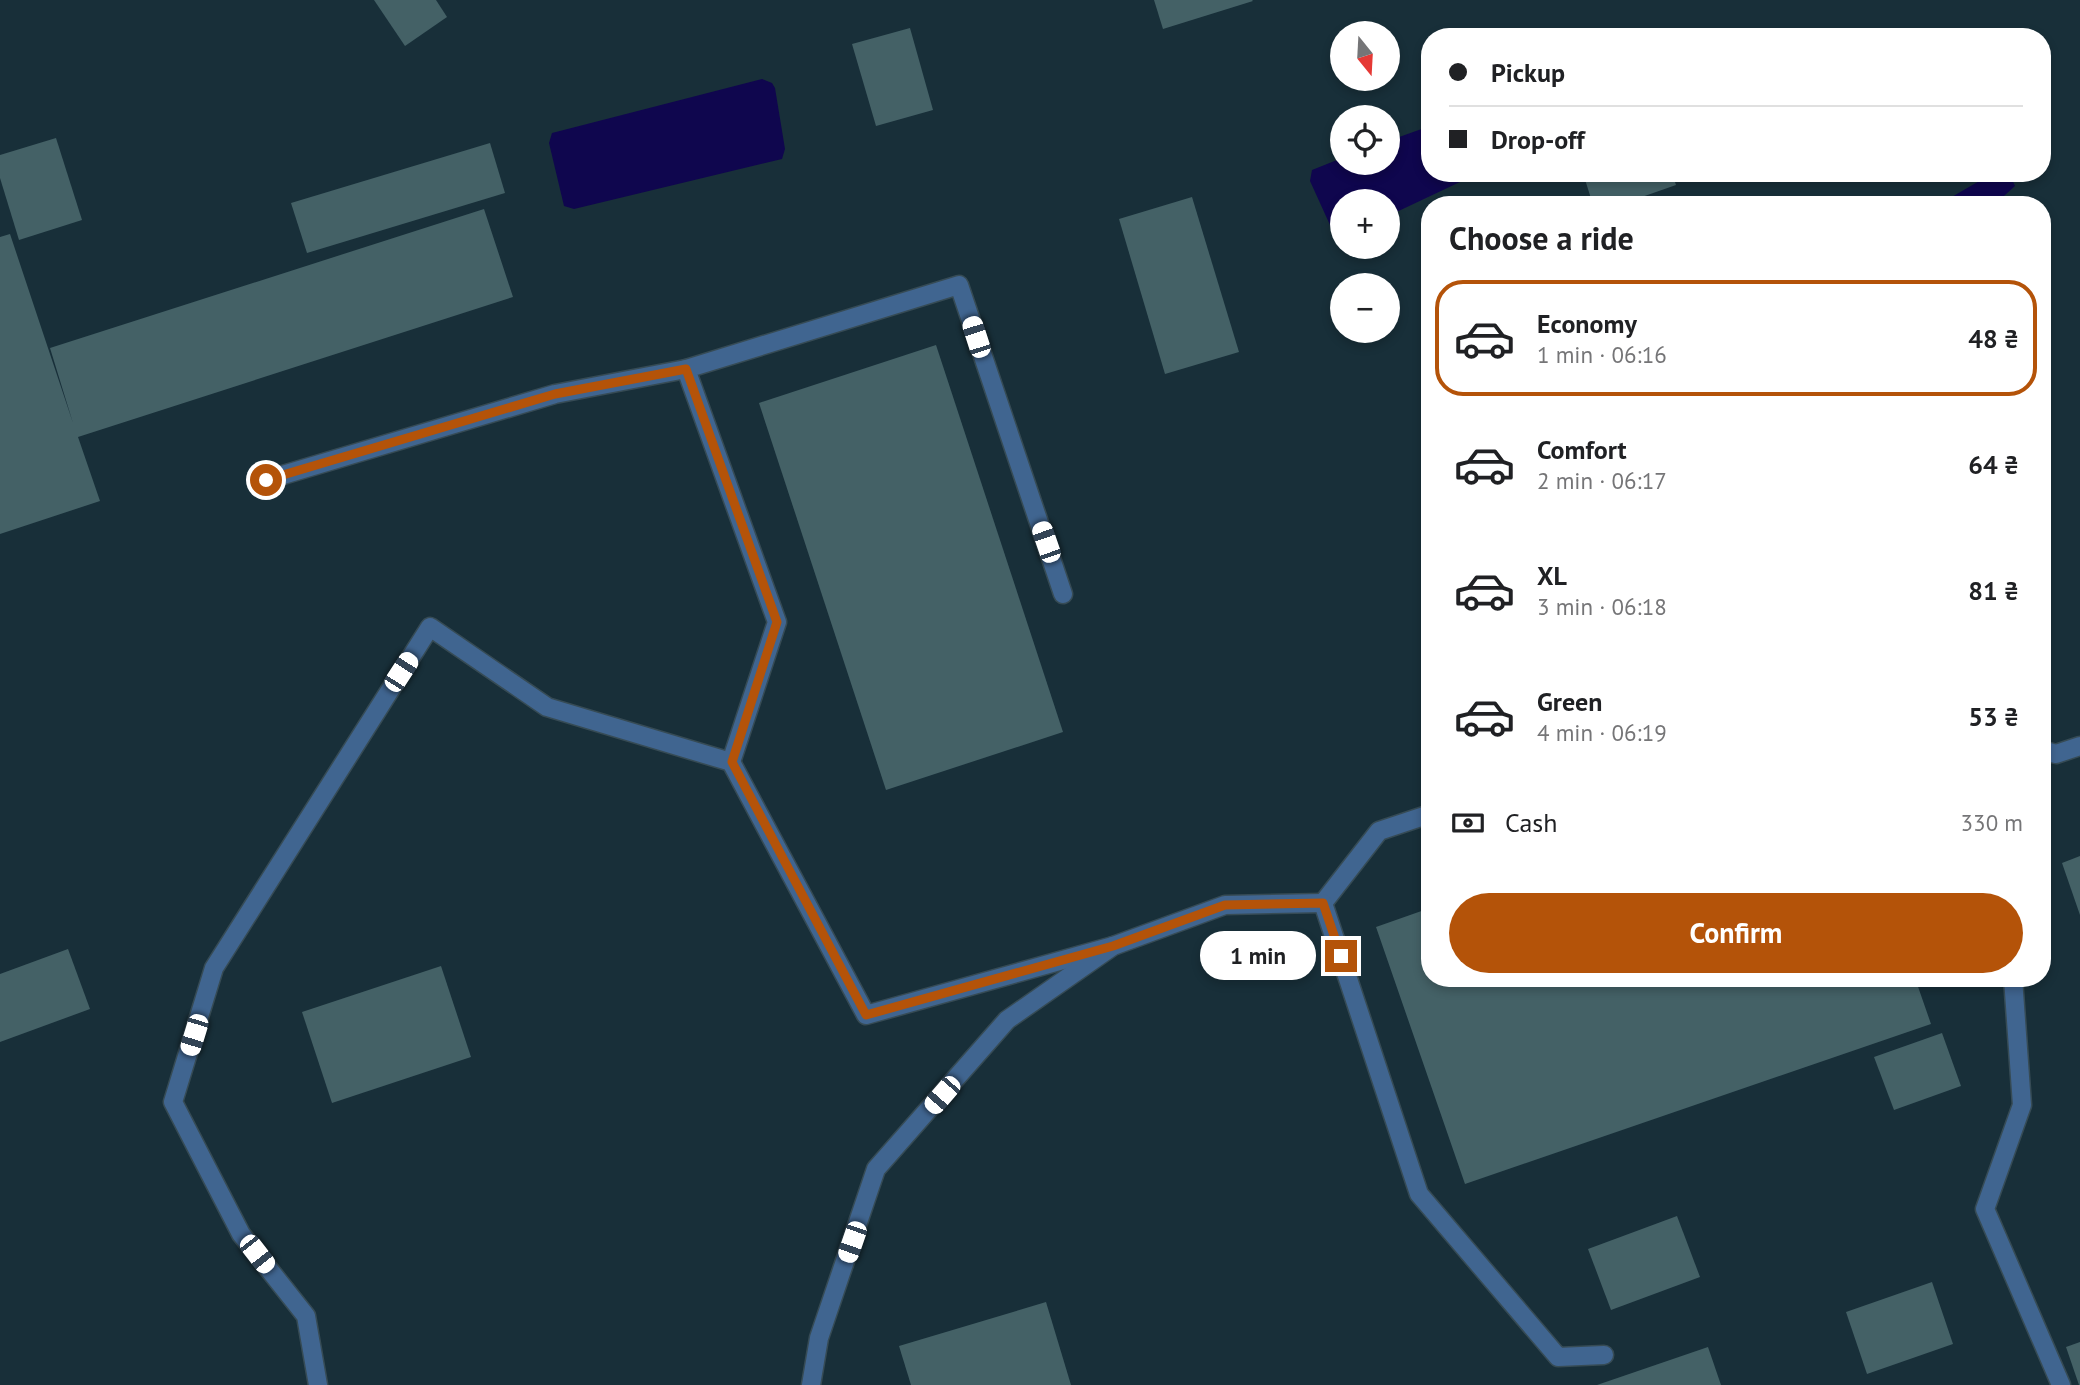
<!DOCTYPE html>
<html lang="en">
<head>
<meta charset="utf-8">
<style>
	body { margin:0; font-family:"PT Sans",sans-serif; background:#f2f2f2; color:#202124; height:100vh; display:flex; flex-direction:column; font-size:26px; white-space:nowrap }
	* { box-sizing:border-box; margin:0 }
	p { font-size:23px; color:#757577 }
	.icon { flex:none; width:38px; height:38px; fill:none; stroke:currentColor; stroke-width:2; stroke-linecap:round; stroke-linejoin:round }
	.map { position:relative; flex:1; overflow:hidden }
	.details { position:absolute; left:1421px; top:196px; width:630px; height:791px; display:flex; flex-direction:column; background:#fff; border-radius:28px; box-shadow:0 4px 10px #0003 }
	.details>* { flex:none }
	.top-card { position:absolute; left:1421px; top:28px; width:630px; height:154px; border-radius:28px; box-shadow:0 4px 10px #0003; display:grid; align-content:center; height:154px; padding:0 28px; background:#fff }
	.needle { width:46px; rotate:162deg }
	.fabs { position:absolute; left:1330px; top:21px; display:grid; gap:14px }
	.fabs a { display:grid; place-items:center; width:70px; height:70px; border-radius:50%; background:#fff; box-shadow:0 4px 10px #0003; font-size:35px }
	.end { position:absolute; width:32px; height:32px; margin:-16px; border:9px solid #b45309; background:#fff; box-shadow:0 0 0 4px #fff }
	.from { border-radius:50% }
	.bubble { position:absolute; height:49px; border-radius:24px; background:#fff; box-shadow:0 4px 10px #0003; font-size:23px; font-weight:700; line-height:49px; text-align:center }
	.car { position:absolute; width:21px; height:42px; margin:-21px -10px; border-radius:9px; box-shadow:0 0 5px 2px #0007; background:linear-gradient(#fff 24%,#345 0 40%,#fff 0 76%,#345 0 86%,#fff 0) }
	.top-card b { display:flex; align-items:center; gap:24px; height:66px; font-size:26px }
	.top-card b+b { border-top:2px solid #e0e0e0 }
	.top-card i { width:18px; height:18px; background:#202124 }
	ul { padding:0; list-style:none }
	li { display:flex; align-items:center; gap:21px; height:116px; margin:0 14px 10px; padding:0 14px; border:4px solid transparent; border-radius:28px }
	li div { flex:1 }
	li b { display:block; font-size:26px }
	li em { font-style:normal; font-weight:700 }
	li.selected { border-color:#b45309 }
	li>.icon { width:63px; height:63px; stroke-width:1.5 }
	h2 { padding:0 28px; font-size:32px; line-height:84px }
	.pay { display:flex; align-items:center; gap:18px; height:77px; padding:0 28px; font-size:26px }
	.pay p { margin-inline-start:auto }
	.primary-button { display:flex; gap:14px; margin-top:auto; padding:14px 28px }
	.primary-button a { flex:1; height:80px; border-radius:42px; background:#b45309; color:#fff; font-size:28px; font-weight:700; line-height:80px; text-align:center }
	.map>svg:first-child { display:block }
	.water { fill:#0f064e }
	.building { fill:#446166 }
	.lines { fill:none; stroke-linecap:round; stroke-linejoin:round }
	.lane-casing { stroke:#364b55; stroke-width:21 }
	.lane { stroke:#406590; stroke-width:18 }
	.route { stroke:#b45309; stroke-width:9 }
</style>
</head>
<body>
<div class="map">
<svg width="2080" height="1385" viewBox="0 0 2080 1385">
	<rect width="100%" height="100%" fill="#182f39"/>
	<g class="water">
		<polygon points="762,79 772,83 775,88 785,149 782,159 574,209 564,206 549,143 552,133"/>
		<polygon points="1430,126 1430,173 1479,173 1388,216 1388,201 1342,201 1342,237 1335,236 1310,181 1312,170 1342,158 1342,163 1388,163 1388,141"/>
		<polygon points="1993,173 2009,173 2015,186 1994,205 1938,205"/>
	</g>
	<g class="building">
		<polygon points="374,0 436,0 447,17 405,46"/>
		<polygon points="1154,0 1252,0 1253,1 1163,29"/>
		<polygon points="910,28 933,110 876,126 852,44"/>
		<polygon points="56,138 82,220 19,240 0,178 0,155"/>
		<polygon points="490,143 505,193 307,253 291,203"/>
		<polygon points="1583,173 1672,173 1676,185 1619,205 1593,205"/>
		<polygon points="1192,197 1239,352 1165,374 1119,219"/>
		<polygon points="484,209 513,297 78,437 100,501 0,534 0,237 10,234 73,423 50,348"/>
		<polygon points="936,345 1063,732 886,790 759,403"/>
		<polygon points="2080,856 2080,915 2062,863"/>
		<polygon points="1430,908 1430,978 1915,978 1931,1024 1465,1184 1376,927"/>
		<polygon points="68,949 90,1009 0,1042 0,974"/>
		<polygon points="441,966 471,1057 332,1103 302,1012"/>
		<polygon points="1942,1033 1961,1086 1894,1110 1874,1057"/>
		<polygon points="1677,1216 1700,1277 1611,1310 1588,1249"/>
		<polygon points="1932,1282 1953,1344 1867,1374 1846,1312"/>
		<polygon points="1046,1302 1071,1385 911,1385 899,1346"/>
		<polygon points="2080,1342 2080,1385 2079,1385 2066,1347"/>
		<polygon points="1708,1347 1721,1385 1597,1385"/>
	</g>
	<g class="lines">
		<defs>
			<g id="lane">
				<polyline points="266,480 555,394 686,369"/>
				<polyline points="2042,750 2056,754 2080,746"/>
				<polyline points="731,762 777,622 686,369 959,285 1063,594"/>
				<polyline points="1430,814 1379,831 1323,903 1419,1194 1558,1357 1604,1355"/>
				<polyline points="2013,978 2022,1105 1985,1209 2061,1385"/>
				<polyline points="318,1385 306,1316 241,1234 173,1102 214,968 430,627 547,707 731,762 866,1015 1113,946"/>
				<polyline points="811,1385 819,1338 876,1169 1007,1020 1113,946 1225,905 1323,903"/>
			</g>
		</defs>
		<use href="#lane" class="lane-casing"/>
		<use href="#lane" class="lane"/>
	</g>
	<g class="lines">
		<polyline class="route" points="266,480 555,394 686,369 777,622 732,762 866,1015 1113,946 1225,905 1323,903 1341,956"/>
	</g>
</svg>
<div class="fabs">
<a><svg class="needle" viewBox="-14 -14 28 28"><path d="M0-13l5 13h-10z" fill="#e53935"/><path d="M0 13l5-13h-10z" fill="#757577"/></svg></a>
<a><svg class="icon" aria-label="locate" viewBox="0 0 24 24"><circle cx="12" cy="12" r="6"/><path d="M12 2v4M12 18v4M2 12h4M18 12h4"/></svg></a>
<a>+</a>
<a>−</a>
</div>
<i class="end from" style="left:266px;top:480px"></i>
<i class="end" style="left:1341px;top:956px"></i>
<div class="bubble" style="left:1200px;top:931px;width:116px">1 min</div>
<i class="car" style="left:976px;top:337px;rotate:342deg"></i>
<i class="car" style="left:1046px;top:542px;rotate:341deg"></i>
<i class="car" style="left:401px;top:672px;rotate:33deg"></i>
<i class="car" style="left:194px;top:1035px;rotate:197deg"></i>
<i class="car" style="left:942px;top:1095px;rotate:221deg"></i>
<i class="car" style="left:852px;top:1242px;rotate:199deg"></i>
<i class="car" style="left:257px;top:1254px;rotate:142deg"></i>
<div class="top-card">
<b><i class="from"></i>Pickup</b>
<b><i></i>Drop-off</b>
</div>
<section class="details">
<h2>Choose a ride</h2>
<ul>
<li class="selected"><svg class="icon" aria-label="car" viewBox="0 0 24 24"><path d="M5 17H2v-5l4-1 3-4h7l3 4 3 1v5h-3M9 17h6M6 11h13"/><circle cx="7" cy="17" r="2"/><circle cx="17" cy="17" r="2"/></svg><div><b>Economy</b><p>1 min · 06:16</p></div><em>48 ₴</em></li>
<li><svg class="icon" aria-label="car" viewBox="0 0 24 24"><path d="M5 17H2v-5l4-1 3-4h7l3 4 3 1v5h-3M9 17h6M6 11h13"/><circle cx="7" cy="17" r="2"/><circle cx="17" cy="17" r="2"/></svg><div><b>Comfort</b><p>2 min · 06:17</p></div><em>64 ₴</em></li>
<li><svg class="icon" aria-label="car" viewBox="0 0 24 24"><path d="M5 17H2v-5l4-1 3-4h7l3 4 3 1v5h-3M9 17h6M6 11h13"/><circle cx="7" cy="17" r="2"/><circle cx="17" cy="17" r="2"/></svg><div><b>XL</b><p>3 min · 06:18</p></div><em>81 ₴</em></li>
<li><svg class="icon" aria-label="car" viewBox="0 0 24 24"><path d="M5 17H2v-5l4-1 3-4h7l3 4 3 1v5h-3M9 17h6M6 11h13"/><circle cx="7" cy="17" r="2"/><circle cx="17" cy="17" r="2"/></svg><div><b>Green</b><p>4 min · 06:19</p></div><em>53 ₴</em></li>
</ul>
<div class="pay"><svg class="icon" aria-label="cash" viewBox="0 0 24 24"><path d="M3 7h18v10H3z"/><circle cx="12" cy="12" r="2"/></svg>Cash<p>330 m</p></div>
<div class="primary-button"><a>Confirm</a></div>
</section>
</div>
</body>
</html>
